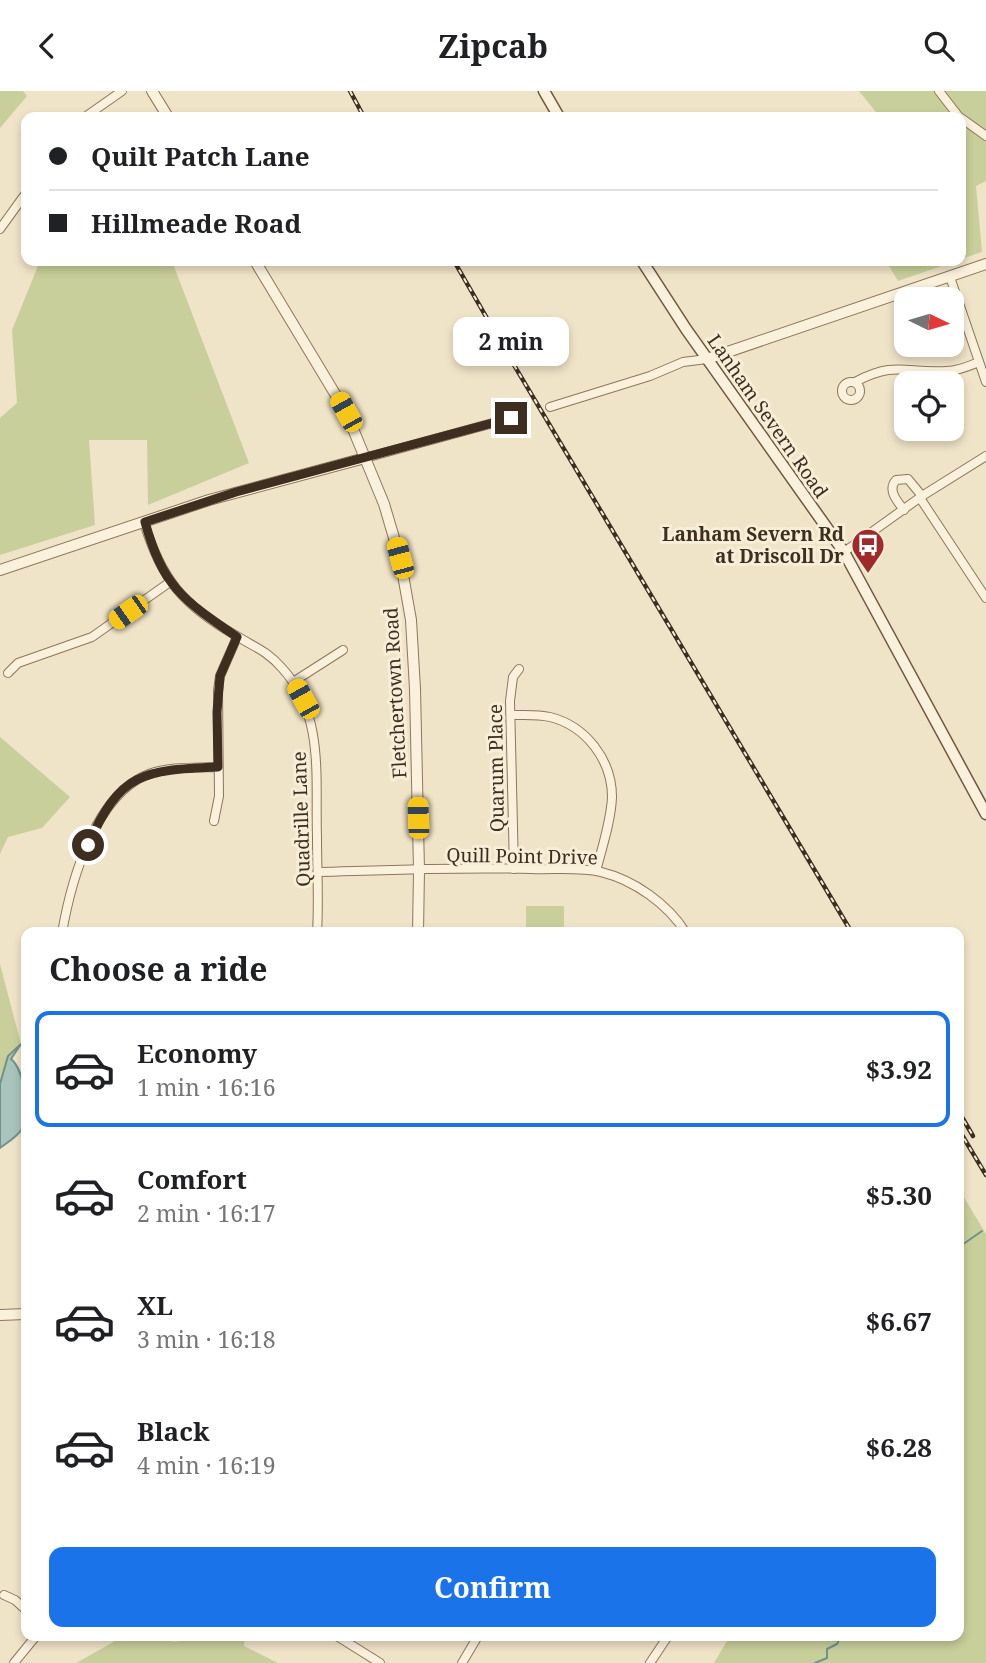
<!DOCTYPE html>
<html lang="en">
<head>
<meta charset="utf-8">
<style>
	body { margin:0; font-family:"Noto Serif",serif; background:#f6f6f6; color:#202124; height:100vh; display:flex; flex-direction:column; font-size:26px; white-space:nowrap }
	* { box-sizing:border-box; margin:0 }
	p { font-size:23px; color:#757577 }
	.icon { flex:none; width:38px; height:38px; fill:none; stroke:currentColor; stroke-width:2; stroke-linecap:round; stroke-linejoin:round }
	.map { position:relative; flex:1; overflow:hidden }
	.sheet { position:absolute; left:21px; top:836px; width:943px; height:714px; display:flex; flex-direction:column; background:#fff; border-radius:14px; box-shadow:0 4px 10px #0003 }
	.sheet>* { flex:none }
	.hud { position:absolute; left:21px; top:21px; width:945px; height:154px; border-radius:14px; box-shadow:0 4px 10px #0003; display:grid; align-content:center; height:154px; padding:0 28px; background:#fff }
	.needle { width:46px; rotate:95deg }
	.tools { position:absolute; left:894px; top:196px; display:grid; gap:14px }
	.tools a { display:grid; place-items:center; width:70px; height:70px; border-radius:14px; background:#fff; box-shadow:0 4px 10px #0003; font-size:35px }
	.end { position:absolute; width:32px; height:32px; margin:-16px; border:9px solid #3d2e20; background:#fff; box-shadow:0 0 0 4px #fff }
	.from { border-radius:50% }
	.bubble { position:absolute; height:49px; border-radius:14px; background:#fff; box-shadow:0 4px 10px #0003; font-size:23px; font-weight:700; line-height:49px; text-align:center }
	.car { position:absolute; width:21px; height:42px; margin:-21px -10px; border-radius:9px; box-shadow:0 0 5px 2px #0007; background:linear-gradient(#f5c518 24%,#345 0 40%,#f5c518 0 76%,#345 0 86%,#f5c518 0) }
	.hud b { display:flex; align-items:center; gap:24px; height:66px; font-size:26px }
	.hud b+b { border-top:2px solid #e0e0e0 }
	.hud i { width:18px; height:18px; background:#202124 }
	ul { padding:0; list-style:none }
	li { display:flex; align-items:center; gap:21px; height:116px; margin:0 14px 10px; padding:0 14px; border:4px solid transparent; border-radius:14px }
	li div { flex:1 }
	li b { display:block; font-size:26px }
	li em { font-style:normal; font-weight:700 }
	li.active { border-color:#1a73e8 }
	li>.icon { width:63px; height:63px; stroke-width:1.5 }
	h2 { padding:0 28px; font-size:32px; line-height:84px }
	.cta { display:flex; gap:14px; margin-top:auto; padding:14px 28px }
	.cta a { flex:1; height:80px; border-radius:14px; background:#1a73e8; color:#fff; font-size:28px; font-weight:700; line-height:80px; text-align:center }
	header { display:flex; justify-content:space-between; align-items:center; height:91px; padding:0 28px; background:#fff; font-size:32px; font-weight:700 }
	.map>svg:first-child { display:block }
	.green { fill:#c9cf9b }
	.water { fill:#a9c4bc; stroke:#6f938a; stroke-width:2 }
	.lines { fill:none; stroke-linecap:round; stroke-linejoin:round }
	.stream { stroke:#6f938a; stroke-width:2 }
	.minor-casing { stroke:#8d765c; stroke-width:10 }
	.tertiary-casing { stroke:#8d765c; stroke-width:12 }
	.secondary-casing { stroke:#6f573f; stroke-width:13 }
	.minor { stroke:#faf1dc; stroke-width:8 }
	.tertiary { stroke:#faf1dc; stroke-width:10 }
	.secondary { stroke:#faf1dc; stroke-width:10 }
	.rail-casing { stroke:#3d2e20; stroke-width:4.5 }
	.rail { stroke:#f7eed8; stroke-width:2; stroke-dasharray:5; stroke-linecap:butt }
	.route { stroke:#3d2e20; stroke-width:9 }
	.labels { text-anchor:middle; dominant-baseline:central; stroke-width:6; stroke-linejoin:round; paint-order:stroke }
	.street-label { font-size:19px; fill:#3d2e20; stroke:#f7eed8 }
	.poi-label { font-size:19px; font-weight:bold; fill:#3d2e20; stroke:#f7eed8; text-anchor:end }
</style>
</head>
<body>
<header><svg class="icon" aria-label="back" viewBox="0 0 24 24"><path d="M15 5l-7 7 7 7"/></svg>Zipcab<svg class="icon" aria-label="search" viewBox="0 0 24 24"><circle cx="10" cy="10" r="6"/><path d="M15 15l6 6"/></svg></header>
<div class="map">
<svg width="986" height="1572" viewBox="0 0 986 1572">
	<rect width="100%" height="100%" fill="#f0e4c8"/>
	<g class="green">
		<polygon points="0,0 23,0 27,5 0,37"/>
		<polygon points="859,0 986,0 986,90 976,95 982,161 961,168 961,26 880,26"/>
		<polygon points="40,170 172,170 249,372 148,414 147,349 89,349 95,434 0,464 0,327 17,312 12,239"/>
		<polygon points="886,170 956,170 898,190"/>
		<polygon points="0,646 70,706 42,737 8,746 0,763"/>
		<rect x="526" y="815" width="38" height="27"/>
		<polygon points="0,873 21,953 8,965 0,993"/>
		<polygon points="959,1098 986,1143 986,1572 714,1572 730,1545 959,1545"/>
		<polygon points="136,1545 149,1545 175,1551 196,1545 245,1545 244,1555 278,1572 76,1572 117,1549"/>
	</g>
	<path class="water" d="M21,953L11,968C24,978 31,1023 22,1038C17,1046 8,1051 0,1057V993L8,965Z"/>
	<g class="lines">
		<g class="stream">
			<polyline points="959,1156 982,1140"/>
			<polyline points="815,1572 827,1567 827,1558 837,1553 841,1545"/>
		</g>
		<defs>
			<g id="minor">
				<polyline points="939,0 959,26"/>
				<polyline points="85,26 122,0"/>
				<polyline points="961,27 986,45"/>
				<polyline points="0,138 26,102"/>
				<polyline points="950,186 986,291"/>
				<circle cx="851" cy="300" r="9"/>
				<path d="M855,291C897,269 906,283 947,280C958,280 969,275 979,271"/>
				<polyline points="550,316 650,285 683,271 707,268"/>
				<polyline points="365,367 511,327"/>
				<polyline points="920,407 986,507"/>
				<path d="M904,419C897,410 887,399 896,389L908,388L922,405"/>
				<path d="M144,431C161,488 183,514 235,544C254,556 266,559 282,577C325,624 315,688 317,746C317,778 319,809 317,842"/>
				<polyline points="844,461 922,405 986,365"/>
				<polyline points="8,582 18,572 92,546 170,491"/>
				<polyline points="293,591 343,559"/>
				<path d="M512,624C524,624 537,623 550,626C586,635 612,669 612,706C611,730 602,757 596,780"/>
				<polyline points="214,730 219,705 218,600 220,585 237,546"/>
				<polyline points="514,778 510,610 513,586 519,578"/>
				<path d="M318,781C389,779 460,776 531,778C553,779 579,776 601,781C634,789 668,813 686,842"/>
				<path d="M62,842C71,790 95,703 149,683C170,675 196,677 218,676"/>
				<polyline points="4,1504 15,1509 26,1519"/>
				<polyline points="337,1545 380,1572"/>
				<polyline points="14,1572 36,1545"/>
				<polyline points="462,1572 478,1545"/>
				<polyline points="650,1572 668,1545"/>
			</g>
			<g id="tertiary">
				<polyline points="152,0 168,26"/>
				<polyline points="255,170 346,321 384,413 400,467 411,529 415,598 419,779 418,842"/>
				<polyline points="707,268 986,173"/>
				<polyline points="0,479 209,409 365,367"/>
				<polyline points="0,1224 26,1223"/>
			</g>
			<g id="secondary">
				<polyline points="544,0 559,26"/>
				<polyline points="642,170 686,238 844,461 986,723"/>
			</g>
		</defs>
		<use href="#minor" class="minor-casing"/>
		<use href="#tertiary" class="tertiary-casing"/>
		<use href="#secondary" class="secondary-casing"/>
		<use href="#minor" class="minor"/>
		<use href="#tertiary" class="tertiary"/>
		<use href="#secondary" class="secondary"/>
		<defs>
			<g id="rail">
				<polyline points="350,0 364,26"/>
				<polyline points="454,170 511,269 852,842"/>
				<polyline points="959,1021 973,1045"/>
				<polyline points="959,1039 986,1084"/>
			</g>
		</defs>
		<use href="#rail" class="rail-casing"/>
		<use href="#rail" class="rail"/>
	</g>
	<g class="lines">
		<path class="route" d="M88,754C120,681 143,679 218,676L217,621L220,585L237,546C183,509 163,496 145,431L236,401L511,327"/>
	</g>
	<defs>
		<symbol id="bus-pin" viewBox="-11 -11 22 30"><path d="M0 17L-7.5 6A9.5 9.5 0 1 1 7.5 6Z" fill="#9e2a2b" stroke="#f7eed8"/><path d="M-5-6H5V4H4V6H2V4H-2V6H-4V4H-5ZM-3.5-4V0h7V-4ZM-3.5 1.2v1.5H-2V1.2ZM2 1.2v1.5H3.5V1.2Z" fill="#fff"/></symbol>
	</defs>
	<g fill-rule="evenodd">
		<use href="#bus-pin" x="849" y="435" width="38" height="52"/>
	</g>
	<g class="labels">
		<g class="street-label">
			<text transform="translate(768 325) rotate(55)">Lanham Severn Road</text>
			<text transform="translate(395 602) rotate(-93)">Fletchertown Road</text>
			<text transform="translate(496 677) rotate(-91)">Quarum Place</text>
			<text transform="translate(301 728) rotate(-92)">Quadrille Lane</text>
			<text transform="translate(522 765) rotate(1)">Quill Point Drive</text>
		</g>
		<g class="poi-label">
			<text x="844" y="443">Lanham Severn Rd<tspan x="844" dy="22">at Driscoll Dr</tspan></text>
		</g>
	</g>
</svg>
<div class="tools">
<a><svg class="needle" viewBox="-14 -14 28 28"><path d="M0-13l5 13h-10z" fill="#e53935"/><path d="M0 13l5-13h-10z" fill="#757577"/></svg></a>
<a><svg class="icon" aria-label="locate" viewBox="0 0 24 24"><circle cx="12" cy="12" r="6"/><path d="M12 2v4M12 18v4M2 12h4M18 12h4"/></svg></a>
</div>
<i class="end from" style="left:88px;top:754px"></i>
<i class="end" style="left:511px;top:327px"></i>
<div class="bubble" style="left:453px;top:226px;width:116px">2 min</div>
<i class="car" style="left:346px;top:321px;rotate:331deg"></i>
<i class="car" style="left:400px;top:467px;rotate:345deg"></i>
<i class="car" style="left:128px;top:521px;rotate:235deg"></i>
<i class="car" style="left:303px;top:608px;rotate:331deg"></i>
<i class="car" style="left:418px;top:727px;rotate:358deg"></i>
<div class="hud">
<b><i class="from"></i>Quilt Patch Lane</b>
<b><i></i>Hillmeade Road</b>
</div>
<section class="sheet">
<h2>Choose a ride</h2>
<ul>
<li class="active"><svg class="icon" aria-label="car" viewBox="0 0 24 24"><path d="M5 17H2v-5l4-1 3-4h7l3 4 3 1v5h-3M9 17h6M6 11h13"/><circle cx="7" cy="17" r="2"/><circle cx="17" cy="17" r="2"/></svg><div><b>Economy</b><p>1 min · 16:16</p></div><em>$3.92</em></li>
<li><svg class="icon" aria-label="car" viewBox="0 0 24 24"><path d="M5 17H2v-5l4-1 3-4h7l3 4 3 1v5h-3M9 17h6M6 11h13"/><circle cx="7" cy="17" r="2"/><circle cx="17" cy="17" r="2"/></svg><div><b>Comfort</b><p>2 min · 16:17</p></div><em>$5.30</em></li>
<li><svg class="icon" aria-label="car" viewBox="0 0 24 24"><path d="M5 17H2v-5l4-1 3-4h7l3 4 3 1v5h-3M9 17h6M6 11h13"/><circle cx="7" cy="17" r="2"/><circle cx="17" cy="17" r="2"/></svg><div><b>XL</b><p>3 min · 16:18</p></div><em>$6.67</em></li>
<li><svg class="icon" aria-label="car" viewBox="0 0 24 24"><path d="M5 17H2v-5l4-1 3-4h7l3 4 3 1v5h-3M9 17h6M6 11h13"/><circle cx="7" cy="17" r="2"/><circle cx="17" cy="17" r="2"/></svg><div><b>Black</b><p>4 min · 16:19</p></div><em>$6.28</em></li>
</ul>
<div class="cta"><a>Confirm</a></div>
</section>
</div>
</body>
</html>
